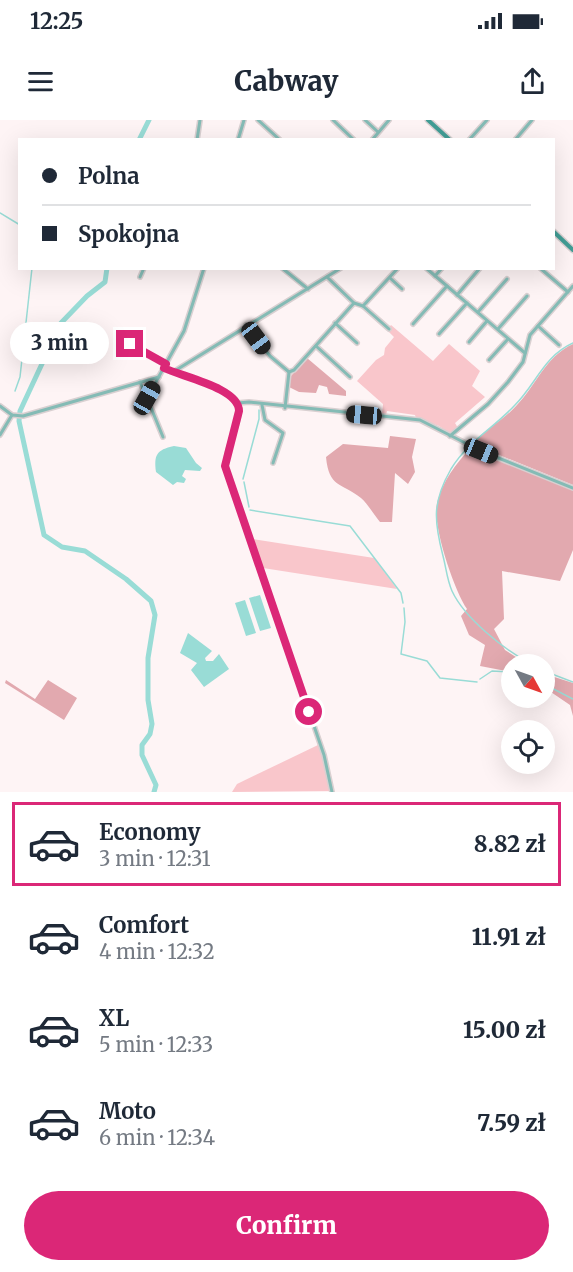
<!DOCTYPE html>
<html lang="en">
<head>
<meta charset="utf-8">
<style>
	body { margin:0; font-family:Merriweather,serif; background:#f2f2f3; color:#1f2937; height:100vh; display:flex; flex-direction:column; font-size:22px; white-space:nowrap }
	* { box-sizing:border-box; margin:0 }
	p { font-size:20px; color:#747a83 }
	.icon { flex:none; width:33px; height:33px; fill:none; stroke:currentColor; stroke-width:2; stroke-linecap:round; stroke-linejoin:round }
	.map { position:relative; height:672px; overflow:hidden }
	.side { display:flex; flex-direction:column; background:#fff; flex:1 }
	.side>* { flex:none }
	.banner { position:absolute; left:18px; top:18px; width:537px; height:132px; border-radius:0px; box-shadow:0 6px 24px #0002; display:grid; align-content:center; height:132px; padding:0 24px; background:#fff }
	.needle { width:39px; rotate:130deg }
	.fabs { position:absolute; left:501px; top:534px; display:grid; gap:12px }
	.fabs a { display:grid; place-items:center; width:54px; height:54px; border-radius:50%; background:#fff; box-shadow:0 6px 24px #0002; font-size:30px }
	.end { position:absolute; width:27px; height:27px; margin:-14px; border:8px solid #db2777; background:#fff; box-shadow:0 0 0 3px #fff }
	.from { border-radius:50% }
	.bubble { position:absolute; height:42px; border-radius:21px; background:#fff; box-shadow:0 6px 24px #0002; font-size:20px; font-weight:800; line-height:42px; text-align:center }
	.car { position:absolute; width:18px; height:36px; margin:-18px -9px; border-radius:8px; box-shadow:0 0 4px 2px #0007; background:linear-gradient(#222 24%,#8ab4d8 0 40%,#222 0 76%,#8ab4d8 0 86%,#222 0) }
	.banner b { display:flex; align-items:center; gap:21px; height:57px; font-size:22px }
	.banner b+b { border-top:2px solid #e0e1e3 }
	.banner i { width:15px; height:15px; background:#1f2937 }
	ul { padding:10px 0 0; list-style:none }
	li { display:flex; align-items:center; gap:18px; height:84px; margin:0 12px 9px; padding:0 12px; border:3px solid transparent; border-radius:0px }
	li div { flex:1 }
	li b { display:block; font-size:22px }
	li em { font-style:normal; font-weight:800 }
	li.current { border-color:#db2777 }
	li>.icon { width:54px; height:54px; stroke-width:1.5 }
	.action { display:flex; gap:12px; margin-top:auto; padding:12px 24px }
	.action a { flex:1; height:69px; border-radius:36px; background:#db2777; color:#fff; font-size:24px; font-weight:800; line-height:69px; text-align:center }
	.status { display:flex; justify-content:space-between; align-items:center; height:42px; padding:0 30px; background:#fff; direction:ltr }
	.status svg { height:16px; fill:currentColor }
	header { display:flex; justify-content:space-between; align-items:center; height:78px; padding:0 24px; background:#fff; font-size:27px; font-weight:800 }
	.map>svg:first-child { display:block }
	.green { fill:#f9c6cb }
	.forest { fill:#e2a9af }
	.water { fill:#99dcd6 }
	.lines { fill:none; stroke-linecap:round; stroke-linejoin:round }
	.stream { stroke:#99dcd6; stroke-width:1.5 }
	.river { stroke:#99dcd6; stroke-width:5 }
	.street-casing { stroke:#d9d0d1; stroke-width:6 }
	.secondary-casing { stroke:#d9d0d1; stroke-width:7 }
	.street { stroke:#84bbb5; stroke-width:3 }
	.secondary { stroke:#419d95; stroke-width:4 }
	.route { stroke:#db2777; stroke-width:8 }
</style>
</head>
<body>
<div class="status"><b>12:25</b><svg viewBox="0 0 49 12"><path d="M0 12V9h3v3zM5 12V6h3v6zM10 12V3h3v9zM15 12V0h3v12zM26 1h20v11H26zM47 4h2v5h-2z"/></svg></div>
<header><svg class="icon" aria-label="menu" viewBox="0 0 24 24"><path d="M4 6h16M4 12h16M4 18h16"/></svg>Cabway<svg class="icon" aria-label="share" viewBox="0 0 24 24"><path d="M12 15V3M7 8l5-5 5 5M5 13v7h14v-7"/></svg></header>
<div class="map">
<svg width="573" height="672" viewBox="0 0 573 672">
	<rect width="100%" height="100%" fill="#fef4f5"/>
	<g class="green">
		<polygon points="391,205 433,241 449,224 480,251 472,266 485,277 455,303 458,308 451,314 439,306 416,298 415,295 387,291 386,295 382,295 383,284 357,261 376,240 384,235 385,228 394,217 387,210"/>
		<polygon points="253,419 374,438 397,469 263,448"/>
		<polygon points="318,625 327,650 331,671 232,672 237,664"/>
	</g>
	<g class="forest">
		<path d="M573,224V365L472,324C485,309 504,300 517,285C537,264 545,237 573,224Z"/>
		<polygon points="307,238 346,271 346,276 329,274 327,267 319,265 316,273 299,272 289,267 291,256"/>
		<path d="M390,316L416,319L412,337L415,352L408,364L395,353L392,402H380C374,395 368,384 361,378C341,362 329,368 326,337L343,324L388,328Z"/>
		<path d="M471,328L573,370V430L560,461L502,451L504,499L494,509L505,530L527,544H512L511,552L480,546L485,525L469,515L461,496L467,489C454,470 432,405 437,383C442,362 456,343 471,328Z"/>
		<polygon points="545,554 573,563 573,596 570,585 545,568"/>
		<polygon points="6,560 35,579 48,560 77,578 64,600 5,563"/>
	</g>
	<g class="water">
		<path d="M174,326L186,328L196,343L202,348L200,351L185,350L182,356L186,359L184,363L177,362L173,365L156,352C154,335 156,330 174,326Z"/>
		<polygon points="260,475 271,508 260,511 249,478"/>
		<polygon points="245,480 256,513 246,516 235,483"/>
		<polygon points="188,513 212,531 205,538 206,541 213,541 219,534 229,549 204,567 191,550 197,543 180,533"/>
	</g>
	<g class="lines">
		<g class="stream">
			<polyline points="0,93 20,105"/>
			<polyline points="15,271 20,257 32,148"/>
			<polyline points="243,359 259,299 259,290"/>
			<polyline points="244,362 249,387"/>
			<polyline points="250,390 350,406 401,473 403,483"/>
			<polyline points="404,488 405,502 401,534 427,541 440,558 477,562"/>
			<path d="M531,544C505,530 465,499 452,471C447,460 446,447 443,436C434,401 432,382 451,349C468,321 494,308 515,285C536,264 544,236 573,223"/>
			<polyline points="544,551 573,562"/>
			<polyline points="480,559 492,551 512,552"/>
			<polyline points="544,564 573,579"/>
		</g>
		<g class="river">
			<polyline points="139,20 149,0"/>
			<polyline points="107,148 105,162 87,176 61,203 20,291 19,301 44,415 62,427 85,431 126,459 151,481 155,495 148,538 148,580 152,604 150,614 142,625 142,635 156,665 154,672"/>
		</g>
		<defs>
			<g id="street">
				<polyline points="258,0 280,20"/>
				<polyline points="333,0 354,20"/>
				<polyline points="365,0 378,12"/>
				<polyline points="197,20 200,0"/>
				<polyline points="238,20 244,0"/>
				<polyline points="372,20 389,0"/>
				<polyline points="469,20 487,0"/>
				<polyline points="515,20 532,0"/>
				<polyline points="282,148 308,169"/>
				<polyline points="426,148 525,233"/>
				<polyline points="540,148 568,172"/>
				<polyline points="435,156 442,148"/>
				<polyline points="140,157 144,148"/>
				<polyline points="327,157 354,183 363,186 398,148"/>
				<polyline points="390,158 402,169"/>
				<polyline points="457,175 480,148"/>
				<polyline points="363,186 389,209"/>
				<polyline points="478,192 507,159"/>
				<polyline points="335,203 357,223"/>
				<polyline points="413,204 447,166"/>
				<polyline points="246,205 270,236 289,252 285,288"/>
				<polyline points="538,206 559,225"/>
				<polyline points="498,209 527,176"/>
				<polyline points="439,214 467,183"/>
				<polyline points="469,222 487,201"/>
				<polyline points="130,224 166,244"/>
				<polyline points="316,226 350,257"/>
				<polyline points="489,240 508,219"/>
				<path d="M164,248C184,258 227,265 238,283"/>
				<polyline points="173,252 341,148"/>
				<polyline points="289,252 294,250 354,183"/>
				<polyline points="140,262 147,278"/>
				<path d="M238,283C244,303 221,329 227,352L324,635L332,672"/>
				<polyline points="238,283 249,282 420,300 481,331 573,368"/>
				<polyline points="262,285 265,300 283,313 273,343"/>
				<polyline points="0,286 12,295 23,296 159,257"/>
				<polyline points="0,315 12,295"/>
				<polyline points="450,316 488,284 508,262 523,242 530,215 573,166"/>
				<polyline points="163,317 147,278 184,211 204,148"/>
			</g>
			<g id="secondary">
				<polyline points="428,0 450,20"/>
				<polyline points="554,112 573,130"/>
			</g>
		</defs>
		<use href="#street" class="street-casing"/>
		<use href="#secondary" class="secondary-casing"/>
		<use href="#street" class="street"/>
		<use href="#secondary" class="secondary"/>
	</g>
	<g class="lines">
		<path class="route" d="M130,224L166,244L164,248C183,257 239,268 239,291L225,346L309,592"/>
	</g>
</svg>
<div class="fabs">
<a><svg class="needle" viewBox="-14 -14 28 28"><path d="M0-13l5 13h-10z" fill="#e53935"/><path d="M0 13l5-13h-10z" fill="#747a83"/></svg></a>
<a><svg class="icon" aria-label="locate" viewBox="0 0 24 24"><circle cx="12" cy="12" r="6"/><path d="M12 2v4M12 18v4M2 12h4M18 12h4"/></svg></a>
</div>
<i class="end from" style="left:309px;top:592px"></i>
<i class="end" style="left:130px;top:224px"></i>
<div class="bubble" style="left:10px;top:202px;width:99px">3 min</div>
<i class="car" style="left:256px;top:218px;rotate:143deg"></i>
<i class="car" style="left:147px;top:278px;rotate:29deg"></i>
<i class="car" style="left:364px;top:295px;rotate:275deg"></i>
<i class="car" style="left:481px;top:331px;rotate:112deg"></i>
<div class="banner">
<b><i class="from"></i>Polna</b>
<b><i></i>Spokojna</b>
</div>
</div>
<section class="side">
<ul>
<li class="current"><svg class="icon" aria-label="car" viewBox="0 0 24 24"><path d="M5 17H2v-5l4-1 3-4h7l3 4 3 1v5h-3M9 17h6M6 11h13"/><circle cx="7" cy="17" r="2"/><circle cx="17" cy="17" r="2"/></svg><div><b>Economy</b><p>3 min · 12:31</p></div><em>8.82 zł</em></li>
<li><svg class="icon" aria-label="car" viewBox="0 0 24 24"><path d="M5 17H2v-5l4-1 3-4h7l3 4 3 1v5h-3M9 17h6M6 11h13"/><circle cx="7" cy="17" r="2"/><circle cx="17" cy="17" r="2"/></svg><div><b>Comfort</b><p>4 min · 12:32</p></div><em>11.91 zł</em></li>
<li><svg class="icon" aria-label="car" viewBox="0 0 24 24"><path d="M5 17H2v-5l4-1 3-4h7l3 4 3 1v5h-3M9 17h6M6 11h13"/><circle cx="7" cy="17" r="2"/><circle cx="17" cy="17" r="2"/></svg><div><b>XL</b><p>5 min · 12:33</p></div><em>15.00 zł</em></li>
<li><svg class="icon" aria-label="car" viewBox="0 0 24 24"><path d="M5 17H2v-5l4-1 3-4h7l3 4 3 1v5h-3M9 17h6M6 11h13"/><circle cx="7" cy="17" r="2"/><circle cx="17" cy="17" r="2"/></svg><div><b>Moto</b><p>6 min · 12:34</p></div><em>7.59 zł</em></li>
</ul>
<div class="action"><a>Confirm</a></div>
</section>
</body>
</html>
